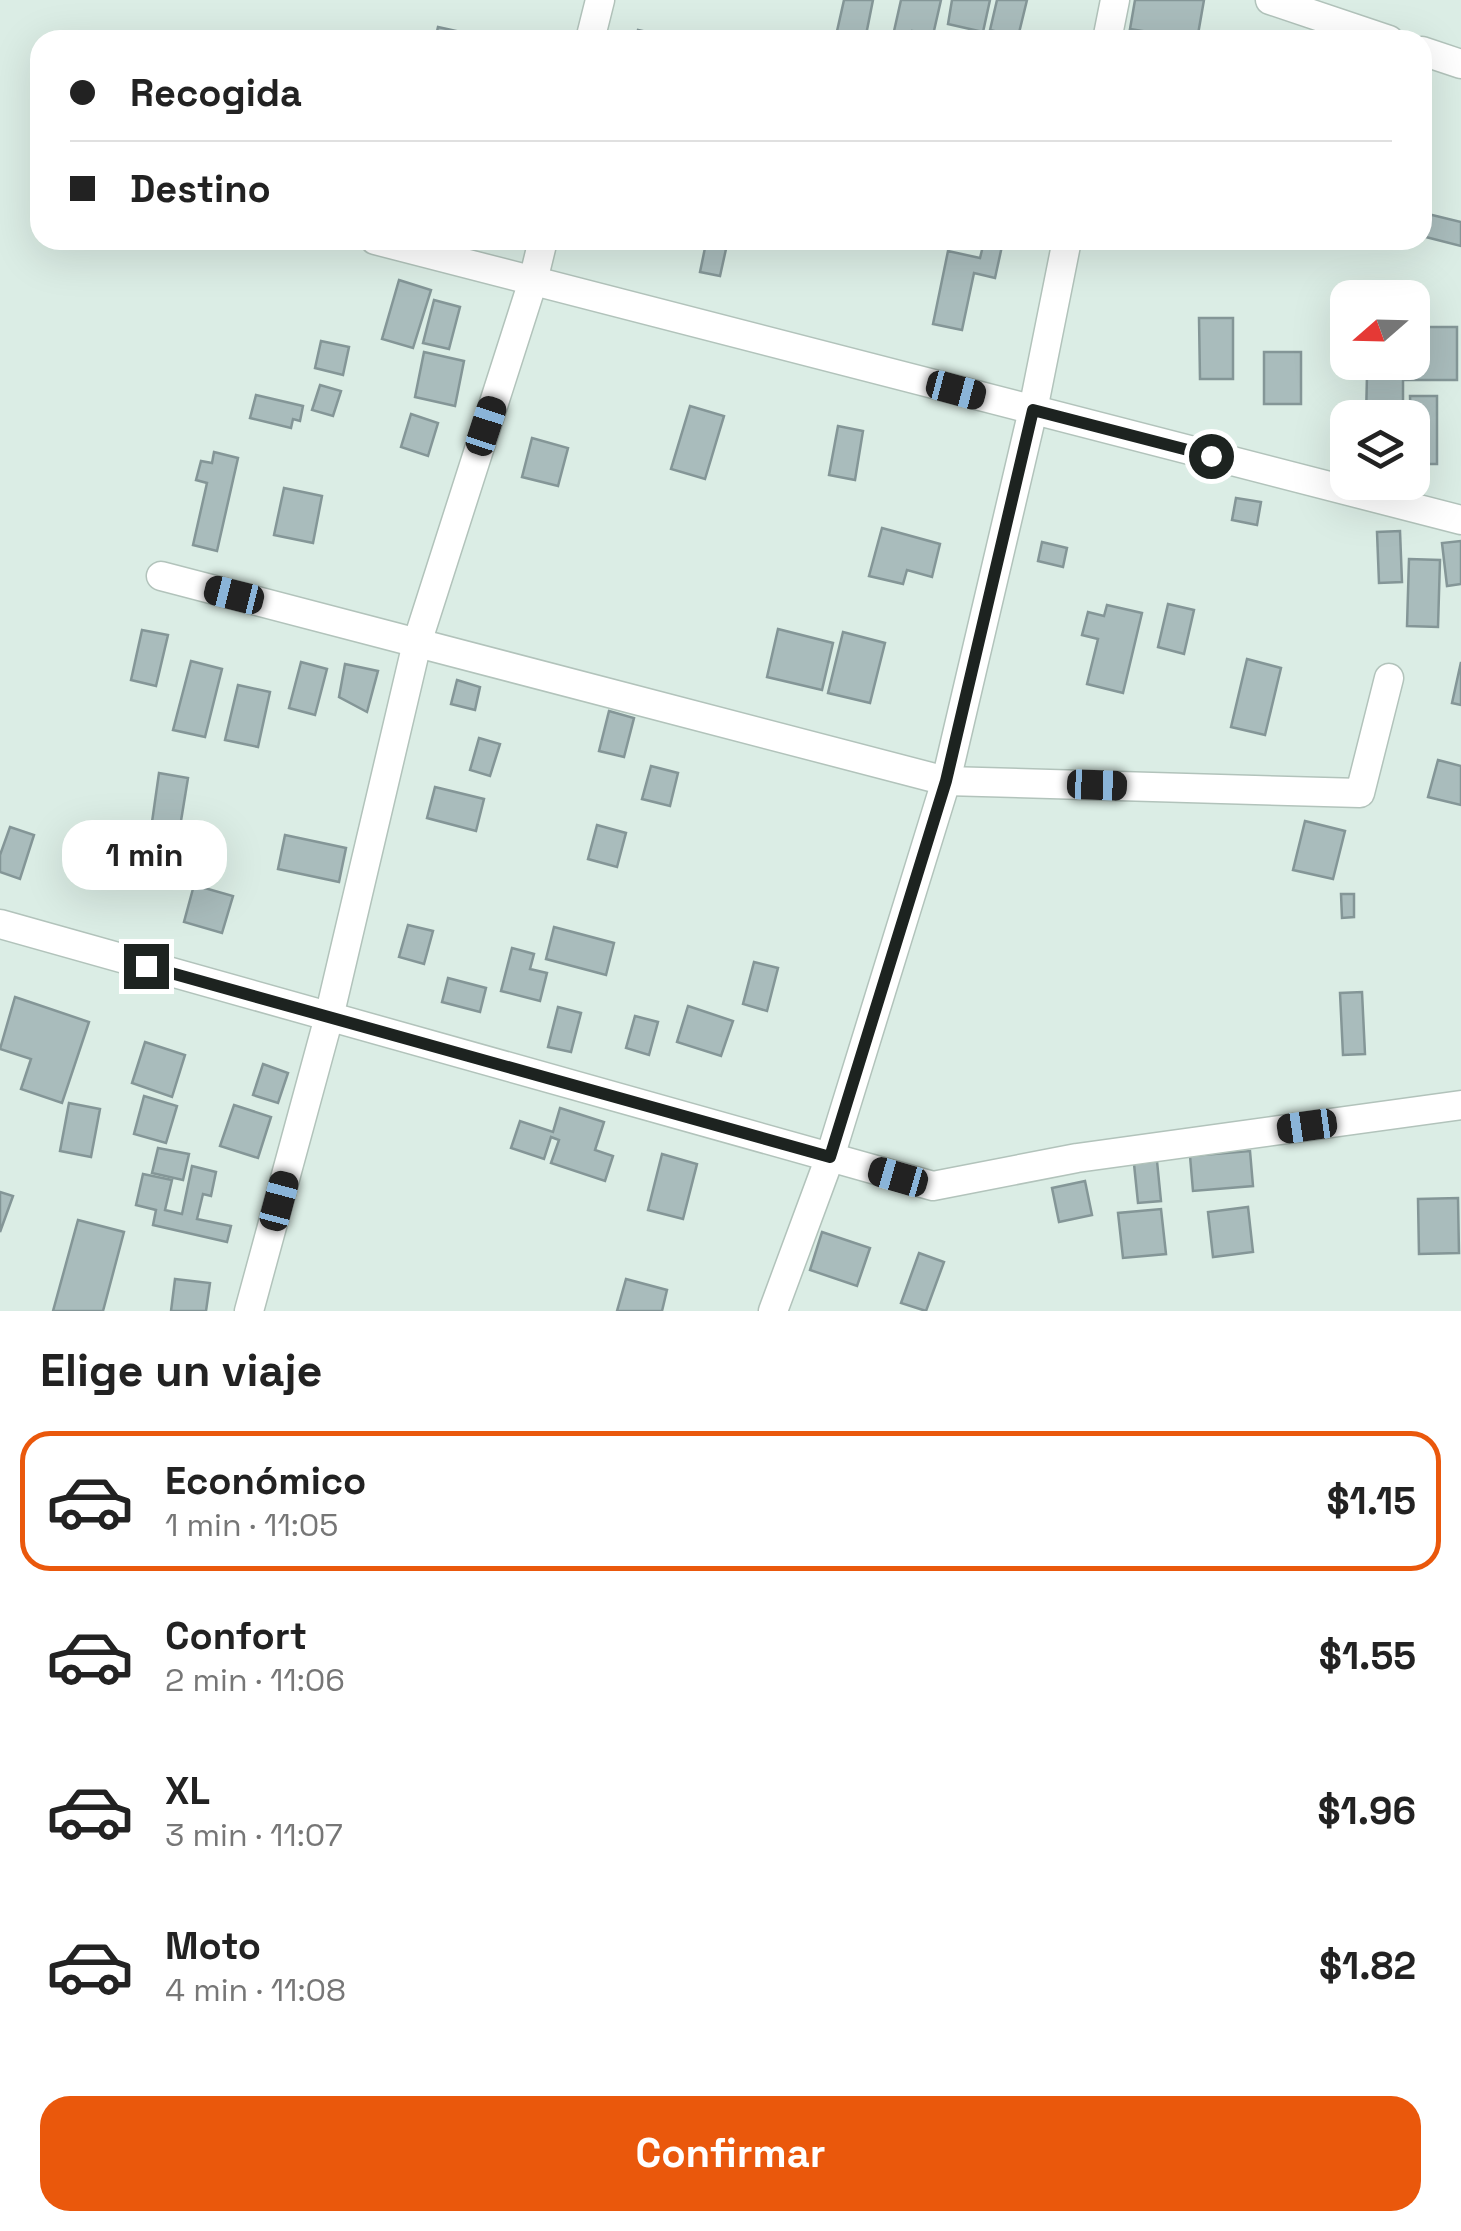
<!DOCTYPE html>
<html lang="es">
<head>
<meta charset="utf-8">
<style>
	body { margin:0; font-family:"Space Grotesk",sans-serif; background:#f2f2f2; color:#222; height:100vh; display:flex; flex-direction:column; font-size:38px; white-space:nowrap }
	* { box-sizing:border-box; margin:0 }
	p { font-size:32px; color:#767676 }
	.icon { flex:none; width:55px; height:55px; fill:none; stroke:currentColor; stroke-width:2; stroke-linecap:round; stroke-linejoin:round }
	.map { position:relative; height:1311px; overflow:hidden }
	.side { display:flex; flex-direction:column; background:#fff; flex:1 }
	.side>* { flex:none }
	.top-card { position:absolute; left:30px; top:30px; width:1402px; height:220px; border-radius:30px; box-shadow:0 10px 40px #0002; display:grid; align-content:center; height:220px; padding:0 40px; background:#fff }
	.needle { width:65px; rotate:250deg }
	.buttons { position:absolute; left:1330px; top:280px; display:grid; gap:20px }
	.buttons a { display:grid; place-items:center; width:100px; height:100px; border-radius:20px; background:#fff; box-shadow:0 10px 40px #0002; font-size:50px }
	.end { position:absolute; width:45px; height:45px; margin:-22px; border:12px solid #1d2320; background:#fff; box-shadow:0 0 0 5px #fff }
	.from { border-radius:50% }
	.bubble { position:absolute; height:70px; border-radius:30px; background:#fff; box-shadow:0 10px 40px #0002; font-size:32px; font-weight:700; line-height:70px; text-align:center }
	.car { position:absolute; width:30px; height:60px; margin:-30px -15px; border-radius:12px; box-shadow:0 0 8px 2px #0007; background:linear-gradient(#222 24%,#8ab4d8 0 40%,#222 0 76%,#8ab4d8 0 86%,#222 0) }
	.top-card b { display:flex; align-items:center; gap:35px; height:95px; font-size:38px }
	.top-card b+b { border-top:2px solid #e0e0e0 }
	.top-card i { width:25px; height:25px; background:#222 }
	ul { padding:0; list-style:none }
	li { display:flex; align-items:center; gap:30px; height:140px; margin:0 20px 15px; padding:0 20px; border:5px solid transparent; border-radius:30px }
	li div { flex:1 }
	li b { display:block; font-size:38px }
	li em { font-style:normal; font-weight:700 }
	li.current { border-color:#ea580c }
	li>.icon { width:90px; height:90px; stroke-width:1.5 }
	h2 { padding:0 40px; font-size:45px; line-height:120px }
	.action { display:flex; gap:20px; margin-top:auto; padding:20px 40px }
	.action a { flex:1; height:115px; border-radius:30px; background:#ea580c; color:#fff; font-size:40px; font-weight:700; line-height:115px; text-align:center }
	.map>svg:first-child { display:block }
	.building { fill:#a9bcbc; stroke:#849697; stroke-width:2.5 }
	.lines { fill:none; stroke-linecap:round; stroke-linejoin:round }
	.minor-casing { stroke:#b2c3bb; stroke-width:31 }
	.minor { stroke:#fff; stroke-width:28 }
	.route { stroke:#1d2320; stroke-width:12 }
</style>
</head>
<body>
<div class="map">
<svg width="1461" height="1311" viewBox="0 0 1461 1311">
	<rect width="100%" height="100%" fill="#dbede5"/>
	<g class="building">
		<polygon points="844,0 873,0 865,40 835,40"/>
		<polygon points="901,0 941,0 933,35 912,31 910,40 892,40"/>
		<polygon points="952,0 990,0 983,32 948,24"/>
		<polygon points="997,0 1027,0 1018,37 990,30"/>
		<polygon points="1135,0 1204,0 1197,40 1130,29"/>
		<polygon points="438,27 488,38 488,40 435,40"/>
		<polygon points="638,30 683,40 636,40"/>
		<polygon points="518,33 564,40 517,40"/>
		<polygon points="1428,214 1461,222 1461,246 1422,236"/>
		<polygon points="728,240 720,276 700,272 706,243 692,240"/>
		<polygon points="984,242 1002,246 995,278 974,273 962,330 933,324 948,251 980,258"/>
		<polygon points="399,280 431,290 413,348 382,339"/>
		<polygon points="434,300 460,307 449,349 423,343"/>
		<polygon points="1199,318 1233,318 1233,379 1200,379"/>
		<polygon points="1412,327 1457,327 1457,380 1405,380 1405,362 1412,362"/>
		<polygon points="321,341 349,347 343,375 315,368"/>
		<polygon points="424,352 464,361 455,406 415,397"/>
		<rect x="1264" y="352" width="37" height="52"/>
		<polygon points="1367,375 1403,375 1403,418 1366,418"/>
		<polygon points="320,385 341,391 333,416 312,410"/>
		<polygon points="256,395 303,406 300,421 293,419 291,428 250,418"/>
		<polygon points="1410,396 1437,396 1437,464 1412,464"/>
		<polygon points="690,406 724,416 705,479 671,469"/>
		<polygon points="411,414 438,423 428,456 401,447"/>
		<polygon points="838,426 863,431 855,480 829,475"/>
		<polygon points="532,438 568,448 558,486 522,477"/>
		<polygon points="214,452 238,458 217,551 193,545 207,483 196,480 201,461 212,463"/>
		<polygon points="284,488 322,496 313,543 274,535"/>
		<polygon points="1236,498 1261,502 1257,525 1232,520"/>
		<polygon points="882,528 940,544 932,577 907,570 903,584 869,576"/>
		<polygon points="1400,531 1402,582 1379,583 1377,532"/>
		<polygon points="1461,541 1461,584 1447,586 1442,543"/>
		<polygon points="1042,542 1067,548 1063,567 1038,561"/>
		<polygon points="1409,559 1440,560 1438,627 1407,626"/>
		<polygon points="1168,604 1194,610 1184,654 1158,647"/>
		<polygon points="1107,605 1142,613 1123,693 1087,684 1098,639 1082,635 1088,612 1104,616"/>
		<polygon points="778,629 833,643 822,690 767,677"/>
		<polygon points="142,630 168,635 156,686 131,680"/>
		<polygon points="843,632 885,643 870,703 828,693"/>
		<polygon points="1247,659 1281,668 1265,735 1231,727"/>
		<polygon points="191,661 222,669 205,737 173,730"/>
		<polygon points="301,662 327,669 315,715 289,708"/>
		<polygon points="1461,662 1461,705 1452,703"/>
		<polygon points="345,664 378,671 367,712 339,697"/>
		<polygon points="457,680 480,687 475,710 451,704"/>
		<polygon points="238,685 270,692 258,747 225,740"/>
		<polygon points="609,711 634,718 624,757 599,751"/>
		<polygon points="479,738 500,744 490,776 470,770"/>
		<polygon points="1438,760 1461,766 1461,805 1428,797"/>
		<polygon points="651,766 678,773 670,806 642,799"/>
		<polygon points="159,773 188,778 180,827 152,822"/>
		<polygon points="435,787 484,799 476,831 427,818"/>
		<polygon points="1305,821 1345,831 1333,879 1293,870"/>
		<polygon points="597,825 626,833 617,867 588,859"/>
		<polygon points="10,827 34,835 20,879 0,872 0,855"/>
		<polygon points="285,835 346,848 339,882 278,869"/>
		<polygon points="194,885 233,896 222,933 184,922"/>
		<polygon points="1341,894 1354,894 1354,917 1342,918"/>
		<polygon points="408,925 433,931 424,964 399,957"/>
		<polygon points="554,927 614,943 606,975 546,959"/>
		<polygon points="512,948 534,954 530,969 547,973 540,1001 501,991"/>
		<polygon points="754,962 778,968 767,1011 743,1004"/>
		<polygon points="448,978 486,988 480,1012 442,1002"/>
		<polygon points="1362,992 1365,1054 1343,1055 1340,993"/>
		<polygon points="15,997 89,1022 62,1103 21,1089 31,1059 0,1049"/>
		<polygon points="688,1006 733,1021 721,1056 677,1042"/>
		<polygon points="558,1007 581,1013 571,1052 548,1047"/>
		<polygon points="635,1016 658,1022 649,1055 626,1048"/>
		<polygon points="145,1042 185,1055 172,1097 132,1083"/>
		<polygon points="263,1064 288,1073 278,1103 253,1095"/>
		<polygon points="144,1096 177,1106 166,1143 134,1134"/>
		<polygon points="69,1103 100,1109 91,1157 60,1151"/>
		<polygon points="234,1105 271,1117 258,1158 220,1146"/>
		<polygon points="560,1108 604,1122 595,1150 613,1156 605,1181 551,1163 559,1140 551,1137 544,1159 511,1148 520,1121 553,1132"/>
		<polygon points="158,1148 189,1154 183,1180 152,1173"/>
		<polygon points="1250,1151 1253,1186 1193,1191 1190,1156"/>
		<polygon points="662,1154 697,1164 683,1219 648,1210"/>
		<polygon points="1157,1161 1161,1201 1138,1203 1134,1164"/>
		<polygon points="192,1166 216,1172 211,1196 203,1194 197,1219 231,1226 227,1242 153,1225 156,1210 136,1205 143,1174 172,1180 165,1210 182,1214"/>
		<polygon points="1085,1181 1092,1215 1059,1222 1052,1188"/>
		<polygon points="0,1192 13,1196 0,1232"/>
		<polygon points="1458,1198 1459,1253 1419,1254 1418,1199"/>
		<polygon points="1248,1207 1253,1252 1213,1257 1208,1212"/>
		<polygon points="1161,1209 1166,1254 1123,1258 1118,1213"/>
		<polygon points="78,1220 124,1232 103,1311 53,1311"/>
		<polygon points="822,1232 870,1248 857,1286 810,1270"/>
		<polygon points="919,1253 944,1262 926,1311 901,1303"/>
		<polygon points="175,1279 210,1283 206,1311 171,1311"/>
		<polygon points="626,1279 667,1290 662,1311 617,1311"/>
	</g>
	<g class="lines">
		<defs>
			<g id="minor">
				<polyline points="1270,0 1389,40"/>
				<polyline points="590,40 600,0"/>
				<polyline points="1107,40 1115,0"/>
				<polyline points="1422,51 1461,64"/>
				<polyline points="375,240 1461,520"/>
				<polyline points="161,576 946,781 1360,793 1389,678"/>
				<polyline points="0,924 933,1186 1077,1158 1461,1105"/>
				<polyline points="249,1311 329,1017 417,643 533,281 543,240"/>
				<polyline points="773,1311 830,1157 946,781 1033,410 1067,240"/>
			</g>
		</defs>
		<use href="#minor" class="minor-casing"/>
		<use href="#minor" class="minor"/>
	</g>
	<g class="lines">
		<polyline class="route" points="146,966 830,1157 946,781 1033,410 1211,456"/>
	</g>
</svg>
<div class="buttons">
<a><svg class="needle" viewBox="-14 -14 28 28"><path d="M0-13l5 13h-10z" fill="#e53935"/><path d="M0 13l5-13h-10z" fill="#767676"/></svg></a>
<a><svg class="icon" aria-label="layers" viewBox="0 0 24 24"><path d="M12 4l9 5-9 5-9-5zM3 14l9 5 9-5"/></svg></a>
</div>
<i class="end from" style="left:1211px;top:456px"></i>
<i class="end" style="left:146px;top:966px"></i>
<div class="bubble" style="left:62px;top:820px;width:165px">1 min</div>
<i class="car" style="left:956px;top:390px;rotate:105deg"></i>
<i class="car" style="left:486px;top:426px;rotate:18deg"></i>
<i class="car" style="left:234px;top:595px;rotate:284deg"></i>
<i class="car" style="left:1097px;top:785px;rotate:92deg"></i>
<i class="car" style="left:1307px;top:1126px;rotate:262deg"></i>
<i class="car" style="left:898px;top:1177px;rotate:286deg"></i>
<i class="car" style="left:279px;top:1201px;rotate:15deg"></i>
<div class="top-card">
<b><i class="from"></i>Recogida</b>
<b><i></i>Destino</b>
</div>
</div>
<section class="side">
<h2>Elige un viaje</h2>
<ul>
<li class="current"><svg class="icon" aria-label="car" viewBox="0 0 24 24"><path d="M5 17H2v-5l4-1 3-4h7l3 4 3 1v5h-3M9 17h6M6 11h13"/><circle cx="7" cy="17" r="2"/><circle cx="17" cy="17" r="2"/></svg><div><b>Económico</b><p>1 min · 11:05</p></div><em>$1.15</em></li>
<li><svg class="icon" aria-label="car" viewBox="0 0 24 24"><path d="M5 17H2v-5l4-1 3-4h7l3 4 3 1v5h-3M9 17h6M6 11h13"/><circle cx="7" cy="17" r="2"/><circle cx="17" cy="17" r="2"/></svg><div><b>Confort</b><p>2 min · 11:06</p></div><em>$1.55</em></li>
<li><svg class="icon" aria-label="car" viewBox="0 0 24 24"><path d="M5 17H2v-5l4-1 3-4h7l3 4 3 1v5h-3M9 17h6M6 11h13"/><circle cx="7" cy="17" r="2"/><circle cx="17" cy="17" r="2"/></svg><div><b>XL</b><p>3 min · 11:07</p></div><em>$1.96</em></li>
<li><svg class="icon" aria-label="car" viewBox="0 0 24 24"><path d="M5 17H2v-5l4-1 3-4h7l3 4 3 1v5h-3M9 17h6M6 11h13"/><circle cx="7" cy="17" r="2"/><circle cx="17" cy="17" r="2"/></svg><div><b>Moto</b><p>4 min · 11:08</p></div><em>$1.82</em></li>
</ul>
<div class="action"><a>Confirmar</a></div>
</section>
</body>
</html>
